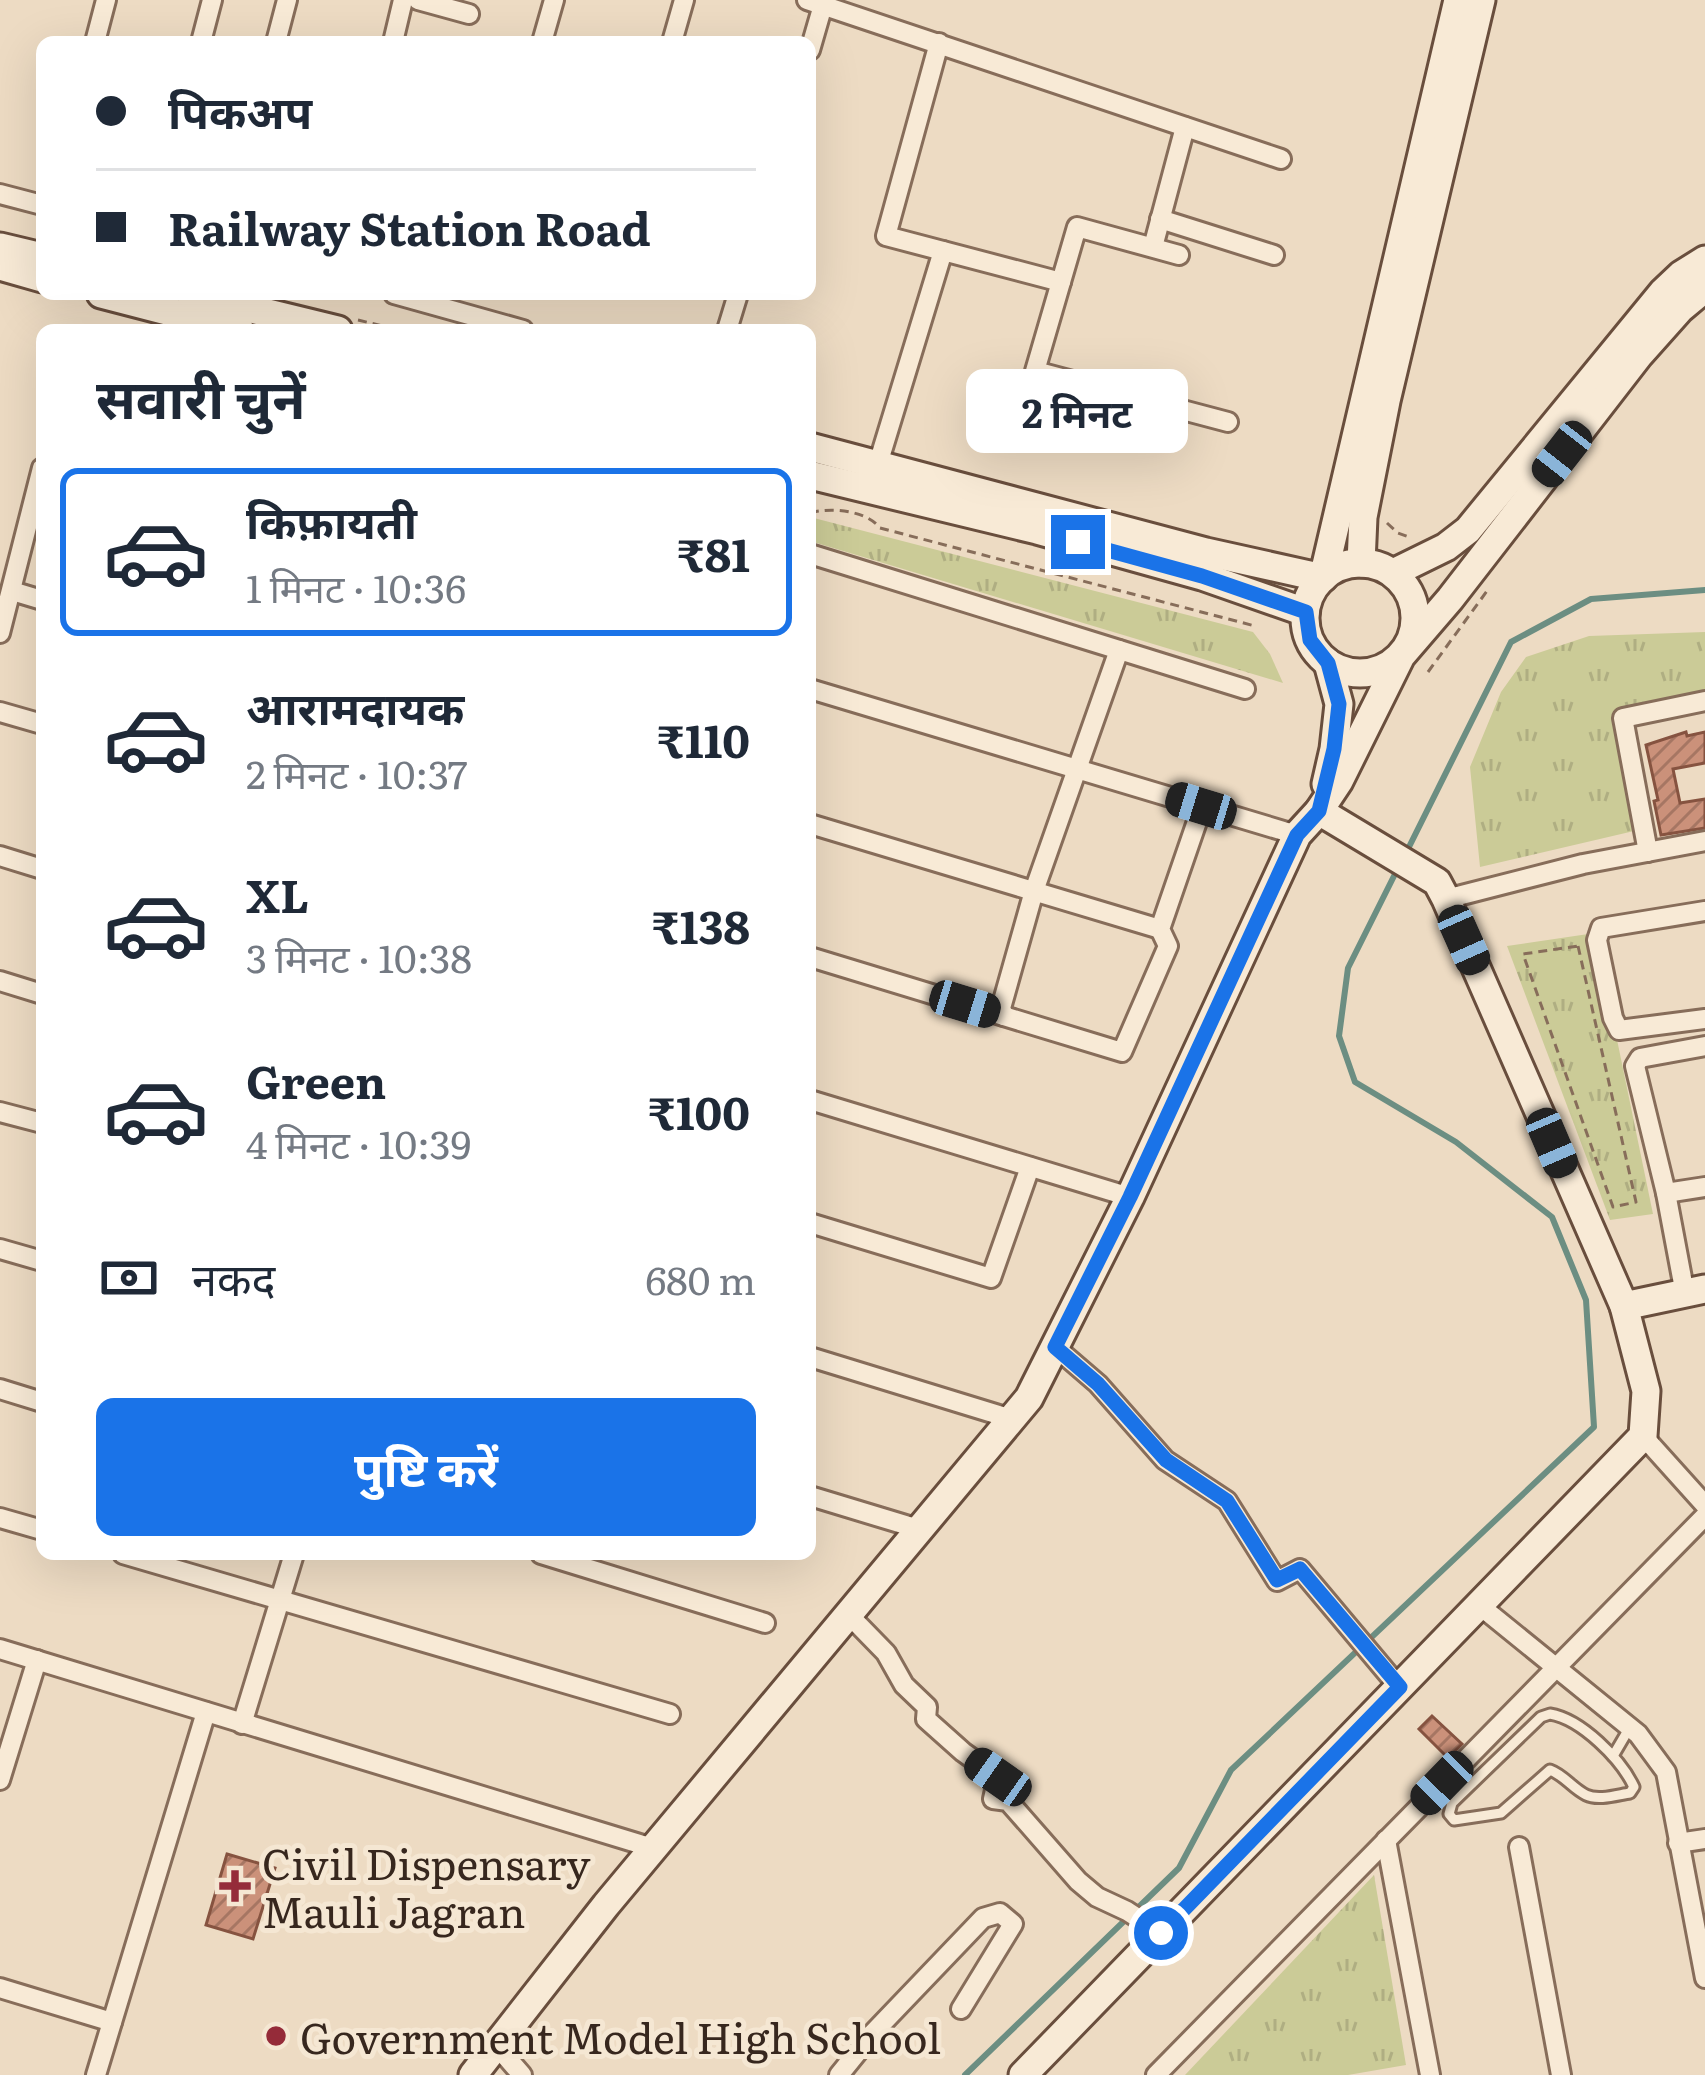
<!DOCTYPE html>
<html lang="hi">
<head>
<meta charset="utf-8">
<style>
	body { margin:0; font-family:Literata,"Noto Sans Devanagari",serif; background:#f6f6f7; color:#1f2937; height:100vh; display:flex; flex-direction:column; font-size:45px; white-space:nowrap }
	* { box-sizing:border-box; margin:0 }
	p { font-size:39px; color:#747a83 }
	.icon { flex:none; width:66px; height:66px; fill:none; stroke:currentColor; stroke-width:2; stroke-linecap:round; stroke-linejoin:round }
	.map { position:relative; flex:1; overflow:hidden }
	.details { position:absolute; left:36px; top:324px; width:780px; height:1236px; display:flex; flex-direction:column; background:#fff; border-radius:18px; box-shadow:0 12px 48px #0002 }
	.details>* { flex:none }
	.banner { position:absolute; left:36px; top:36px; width:780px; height:264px; border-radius:18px; box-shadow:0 12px 48px #0002; display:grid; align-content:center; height:264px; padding:0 60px; background:#fff }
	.end { position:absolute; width:54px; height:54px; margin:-27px; border:15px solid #1a73e8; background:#fff; box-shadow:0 0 0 6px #fff }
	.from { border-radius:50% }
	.bubble { position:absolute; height:84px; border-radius:18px; background:#fff; box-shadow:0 12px 48px #0002; font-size:39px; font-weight:700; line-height:84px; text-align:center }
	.car { position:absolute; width:36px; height:72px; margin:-36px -18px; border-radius:15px; box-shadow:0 0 9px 3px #0007; background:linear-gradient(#222 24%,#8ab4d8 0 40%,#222 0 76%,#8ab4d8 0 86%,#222 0) }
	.banner b { display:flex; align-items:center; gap:42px; height:114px; font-size:45px }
	.banner b+b { border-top:3px solid #e0e1e3 }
	.banner i { width:30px; height:30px; background:#1f2937 }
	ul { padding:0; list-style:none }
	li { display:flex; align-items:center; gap:36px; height:168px; margin:0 24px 18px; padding:0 36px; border:6px solid transparent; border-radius:18px }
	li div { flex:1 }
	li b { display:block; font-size:45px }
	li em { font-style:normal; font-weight:700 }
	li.current { border-color:#1a73e8 }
	li>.icon { width:108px; height:108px; stroke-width:1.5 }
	h2 { padding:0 60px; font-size:54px; line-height:144px }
	.pay { display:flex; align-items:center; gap:30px; height:132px; padding:0 60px; font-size:45px }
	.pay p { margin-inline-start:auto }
	.button { display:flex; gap:24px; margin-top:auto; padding:24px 60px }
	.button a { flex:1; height:138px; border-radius:18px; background:#1a73e8; color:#fff; font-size:48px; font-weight:700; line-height:138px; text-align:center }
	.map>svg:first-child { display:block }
	.park { fill:url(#park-tufts) }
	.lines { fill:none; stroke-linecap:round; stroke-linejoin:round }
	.stream { stroke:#6c8e82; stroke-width:6 }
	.building { fill:url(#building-hatch); stroke:#865340; stroke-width:3 }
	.lane-casing { stroke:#876d5a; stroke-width:15 }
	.street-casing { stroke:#876d5a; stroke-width:24 }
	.secondary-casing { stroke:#694e3d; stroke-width:33 }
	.path { stroke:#876d5a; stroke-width:3; stroke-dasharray:9 6; stroke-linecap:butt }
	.lane { stroke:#f8ead6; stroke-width:9 }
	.street { stroke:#f8ead6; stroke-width:18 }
	.secondary { stroke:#f8ead6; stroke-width:27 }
	.route { stroke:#1a73e8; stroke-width:15 }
	.poi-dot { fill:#952b39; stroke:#f5e7d3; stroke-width:4.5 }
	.labels { text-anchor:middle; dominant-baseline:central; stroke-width:10; stroke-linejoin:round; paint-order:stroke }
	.poi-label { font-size:42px; fill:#37271e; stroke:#f5e7d3; text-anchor:start }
</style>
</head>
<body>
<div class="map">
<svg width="1705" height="2075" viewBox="0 0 1705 2075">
	<defs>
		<pattern id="park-tufts" width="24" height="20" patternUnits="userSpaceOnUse" patternTransform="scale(3)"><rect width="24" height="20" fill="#cbcb97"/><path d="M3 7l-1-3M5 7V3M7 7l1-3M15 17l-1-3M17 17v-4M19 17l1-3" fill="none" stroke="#afae82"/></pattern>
		<pattern id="building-hatch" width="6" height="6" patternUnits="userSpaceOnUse" patternTransform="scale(3)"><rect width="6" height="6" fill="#cb917a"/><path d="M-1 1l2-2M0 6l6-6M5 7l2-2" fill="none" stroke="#a67663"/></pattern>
	</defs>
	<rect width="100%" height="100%" fill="#eddbc3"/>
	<g class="park">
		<polygon points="810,517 1253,632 1270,654 1283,683 810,541"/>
		<polygon points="1705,632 1705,692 1613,712 1634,831 1480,867 1470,767 1501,692 1526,657 1589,636"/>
		<polygon points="1595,933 1653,1214 1610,1220 1507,946"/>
		<polygon points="1374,1875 1406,2065 1348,2075 1185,2075"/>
	</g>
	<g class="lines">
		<g class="stream">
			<polyline points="1406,853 1511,642 1591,599 1705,590"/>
			<polyline points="965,2075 1179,1868 1231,1770 1594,1427 1586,1300 1552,1217 1456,1142 1355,1082 1339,1036 1348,968 1397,870"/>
		</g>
	</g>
	<g class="building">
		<polygon points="1686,732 1687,736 1705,732 1705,763 1673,769 1680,803 1705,799 1705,828 1661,835 1654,801 1658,800 1646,745"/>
		<polygon points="1432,1716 1462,1744 1448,1758 1419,1729"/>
		<polygon points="227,1854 275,1868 253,1939 206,1925"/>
	</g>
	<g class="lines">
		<defs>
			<g id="lane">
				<path d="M1550,1714C1581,1719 1621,1759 1634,1787L1630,1793C1617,1795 1598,1801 1586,1795C1572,1788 1564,1775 1550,1770L1501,1813L1454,1820L1449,1814L1452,1803L1541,1717Z"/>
				<polyline points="1613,1756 1630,1727"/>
			</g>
			<g id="street">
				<polyline points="418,0 469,14"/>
				<polyline points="807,0 1281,159"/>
				<polyline points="95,42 106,0"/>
				<polyline points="201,42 212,0"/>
				<polyline points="276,42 287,0"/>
				<polyline points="393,42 403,0"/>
				<polyline points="542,42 554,0"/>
				<polyline points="672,42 684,0"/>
				<polyline points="939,43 886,236 1061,282"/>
				<polyline points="810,50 823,5"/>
				<polyline points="0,194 42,205"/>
				<polyline points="1160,219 1274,255"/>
				<polyline points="1153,247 1185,127"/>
				<polyline points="1179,255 1077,227 1035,371 1228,422"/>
				<polyline points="394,294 523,330"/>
				<polyline points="727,330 738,294"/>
				<polyline points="878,464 943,251"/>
				<polyline points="810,554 1245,689"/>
				<polyline points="12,591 42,600"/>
				<polyline points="0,633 42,468"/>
				<polyline points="810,689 1297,835"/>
				<polyline points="0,712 42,724"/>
				<polyline points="810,824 1160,929"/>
				<polyline points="1648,852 1623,718 1705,701"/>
				<polyline points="0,856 42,869"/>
				<polyline points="1446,899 1583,864 1705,841"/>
				<polyline points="1705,911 1601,928 1597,940 1613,1018 1619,1030 1705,1019"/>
				<polyline points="810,957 1122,1052 1168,946 1160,929 1202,807"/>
				<polyline points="0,981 42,994"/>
				<polyline points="1004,1016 1001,1008 1034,891 1119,650"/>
				<polyline points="810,1100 1130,1197"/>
				<polyline points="0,1112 42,1123"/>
				<polyline points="1666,1193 1705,1187"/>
				<polyline points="810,1223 991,1278 1030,1167"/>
				<polyline points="0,1249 42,1261"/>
				<polyline points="1685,1294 1666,1193 1635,1066 1640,1058 1705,1046"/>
				<polyline points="1055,1347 1098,1384 1165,1460 1227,1501 1277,1581 1300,1569 1399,1687"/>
				<polyline points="810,1357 1012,1419"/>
				<polyline points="0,1389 42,1402"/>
				<polyline points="1643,1436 1705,1505"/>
				<polyline points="810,1496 919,1529"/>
				<polyline points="0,1518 42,1530"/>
				<polyline points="123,1554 670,1714"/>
				<polyline points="541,1554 765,1623"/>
				<polyline points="1479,1605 1638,1734 1666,1772 1705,1978"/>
				<polyline points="848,1614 886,1653 904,1685 927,1707 926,1719 963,1752 998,1777 993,1799 1008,1801 1078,1881 1097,1897 1127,1911 1161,1933"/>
				<polyline points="0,1649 653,1848"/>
				<polyline points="242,1724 294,1554"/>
				<polyline points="0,1780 37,1660"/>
				<polyline points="1386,1840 1430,2075"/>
				<polyline points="1678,1843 1705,1839"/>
				<polyline points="1519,1847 1561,2075"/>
				<polyline points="0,1988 112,2022"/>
				<polyline points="496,2045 522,2075"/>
				<polyline points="96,2075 206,1712"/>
				<polyline points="839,2075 873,2033 983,1918 1000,1913 1013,1924 961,2009"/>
				<polyline points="1156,2075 1705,1516"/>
			</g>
			<g id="secondary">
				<polyline points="0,247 42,257"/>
				<polyline points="0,266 42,278"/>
				<polyline points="101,294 240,330"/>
				<polyline points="190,294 338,330"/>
				<polyline points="810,447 1206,552 1323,578 1458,0"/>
				<polyline points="810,475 1037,530 1202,576 1305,612"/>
				<polyline points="1361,563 1363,517 1386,401 1481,0"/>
				<circle cx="1360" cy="618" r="55"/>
				<polyline points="1393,573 1446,547 1468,530 1663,292 1681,275 1705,260"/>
				<polyline points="1326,784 1334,749 1339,704 1328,663"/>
				<polyline points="1624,1306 1705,1289"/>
				<polyline points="473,2075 606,1905 1029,1398 1130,1197 1297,835 1319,811 1339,781 1401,656 1450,599 1639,355 1680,309 1705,288"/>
				<polyline points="1023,2075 1643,1436 1646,1391 1624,1306 1446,899 1437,882 1319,811"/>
			</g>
		</defs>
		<use href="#lane" class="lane-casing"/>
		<use href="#street" class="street-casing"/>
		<use href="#secondary" class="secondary-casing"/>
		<g class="path">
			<polyline points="358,320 399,330"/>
			<path d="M810,513C830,507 866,510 880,528L1255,626"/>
			<polyline points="1387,523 1398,533 1409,537"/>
			<polyline points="1428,672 1487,591"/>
			<polygon points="1578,946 1636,1202 1613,1207 1523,954"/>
		</g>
		<use href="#lane" class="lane"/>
		<use href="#street" class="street"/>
		<use href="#secondary" class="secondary"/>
	</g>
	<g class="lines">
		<polyline class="route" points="1078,542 1202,576 1306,612 1310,640 1328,663 1339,704 1334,749 1319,811 1297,835 1130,1197 1055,1347 1098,1384 1166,1460 1227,1501 1277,1580 1300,1569 1400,1687 1161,1933"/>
	</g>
	<g class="poi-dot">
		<path d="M229 1868h12v12h12v12h-12v12h-12v-12h-12v-12h12z"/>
		<circle cx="276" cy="2036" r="12"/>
	</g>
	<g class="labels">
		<g class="poi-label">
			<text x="262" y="1862">Civil Dispensary<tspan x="262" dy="48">Mauli Jagran</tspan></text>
			<text x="300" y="2036">Government Model High School</text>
		</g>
	</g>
</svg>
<i class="end from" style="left:1161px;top:1933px"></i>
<i class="end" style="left:1078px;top:542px"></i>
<div class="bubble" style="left:966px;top:369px;width:222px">2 मिनट</div>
<i class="car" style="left:1562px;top:454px;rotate:218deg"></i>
<i class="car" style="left:1201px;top:806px;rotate:287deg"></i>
<i class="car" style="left:1464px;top:940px;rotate:156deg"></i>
<i class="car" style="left:965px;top:1004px;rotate:107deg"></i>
<i class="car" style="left:1552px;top:1143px;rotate:157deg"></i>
<i class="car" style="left:998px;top:1777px;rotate:305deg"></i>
<i class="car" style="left:1442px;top:1783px;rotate:224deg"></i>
<div class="banner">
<b><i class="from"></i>पिकअप</b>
<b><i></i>Railway Station Road</b>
</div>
<section class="details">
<h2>सवारी चुनें</h2>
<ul>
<li class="current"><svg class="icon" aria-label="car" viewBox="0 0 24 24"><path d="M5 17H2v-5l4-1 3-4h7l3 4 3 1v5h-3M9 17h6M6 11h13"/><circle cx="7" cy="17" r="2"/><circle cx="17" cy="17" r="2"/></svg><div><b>किफ़ायती</b><p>1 मिनट · 10:36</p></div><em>₹81</em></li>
<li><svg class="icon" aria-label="car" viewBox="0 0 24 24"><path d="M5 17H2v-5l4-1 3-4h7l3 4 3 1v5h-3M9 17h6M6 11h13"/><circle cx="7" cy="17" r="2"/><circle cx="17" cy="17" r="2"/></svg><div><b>आरामदायक</b><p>2 मिनट · 10:37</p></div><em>₹110</em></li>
<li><svg class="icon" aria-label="car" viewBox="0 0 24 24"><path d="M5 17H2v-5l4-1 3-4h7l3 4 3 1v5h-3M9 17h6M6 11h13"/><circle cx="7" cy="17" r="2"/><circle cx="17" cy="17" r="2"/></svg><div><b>XL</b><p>3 मिनट · 10:38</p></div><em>₹138</em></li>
<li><svg class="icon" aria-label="car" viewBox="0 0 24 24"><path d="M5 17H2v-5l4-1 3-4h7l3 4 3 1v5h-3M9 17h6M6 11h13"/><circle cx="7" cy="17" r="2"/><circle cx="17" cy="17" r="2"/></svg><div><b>Green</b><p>4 मिनट · 10:39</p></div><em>₹100</em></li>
</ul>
<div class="pay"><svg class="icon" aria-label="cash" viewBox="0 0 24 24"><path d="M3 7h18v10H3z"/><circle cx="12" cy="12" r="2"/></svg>नकद<p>680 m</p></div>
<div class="button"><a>पुष्टि करें</a></div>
</section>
</div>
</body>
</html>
